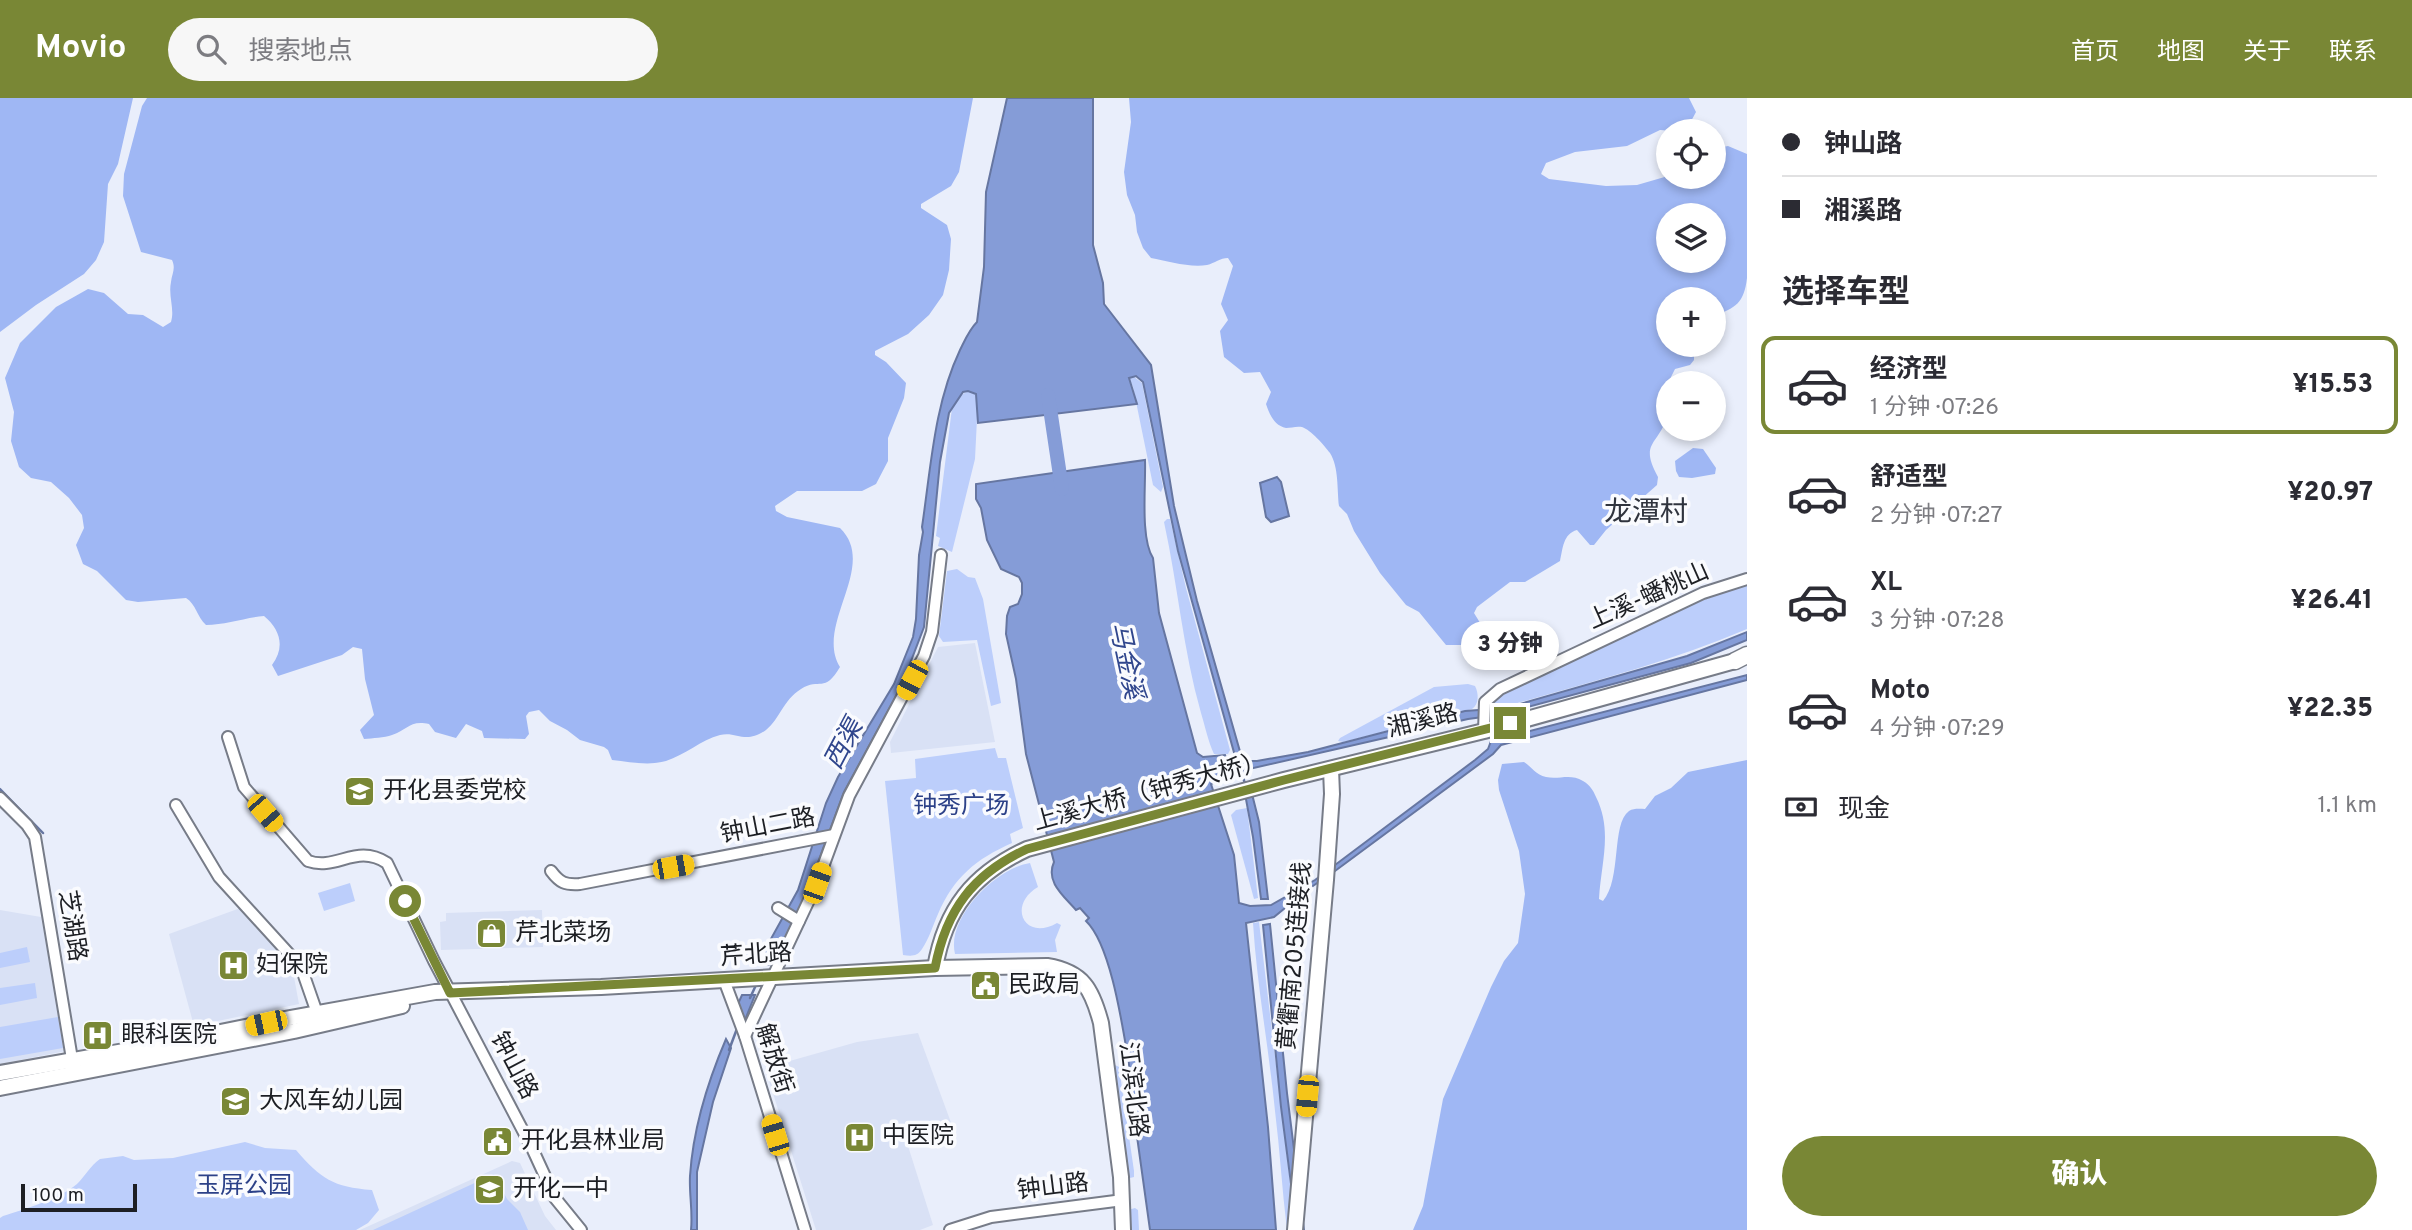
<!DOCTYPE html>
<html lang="zh">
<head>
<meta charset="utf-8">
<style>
	body { margin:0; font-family:Overpass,"Noto Sans SC",sans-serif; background:#f7f7f7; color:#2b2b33; height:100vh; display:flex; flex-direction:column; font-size:26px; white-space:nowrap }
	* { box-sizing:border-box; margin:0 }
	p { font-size:23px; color:#7c7c81 }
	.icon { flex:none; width:38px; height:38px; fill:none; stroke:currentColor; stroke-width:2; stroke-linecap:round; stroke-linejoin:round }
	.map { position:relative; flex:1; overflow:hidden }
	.panel { display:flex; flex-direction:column; background:#fff; width:665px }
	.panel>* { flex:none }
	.top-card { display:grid; align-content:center; height:154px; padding:0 35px; background:#fff }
	.controls { position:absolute; left:1656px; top:21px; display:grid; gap:14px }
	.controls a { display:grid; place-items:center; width:70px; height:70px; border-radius:50%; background:#fff; box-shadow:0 4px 10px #0003; font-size:35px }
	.scale { position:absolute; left:21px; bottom:18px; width:116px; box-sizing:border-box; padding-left:7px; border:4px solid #1d1f24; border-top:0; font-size:19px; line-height:24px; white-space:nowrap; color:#1d1f24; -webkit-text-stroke:5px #fafbfe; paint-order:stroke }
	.end { position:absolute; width:32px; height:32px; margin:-16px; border:9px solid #798735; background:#fff; box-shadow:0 0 0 4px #fff }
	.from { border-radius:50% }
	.bubble { position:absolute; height:49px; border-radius:24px; background:#fff; box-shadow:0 4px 10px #0003; font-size:23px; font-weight:800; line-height:49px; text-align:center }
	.car { position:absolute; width:21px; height:42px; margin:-21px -10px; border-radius:9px; box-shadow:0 0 5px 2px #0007; background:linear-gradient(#f5c518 24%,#345 0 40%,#f5c518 0 76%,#345 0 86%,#f5c518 0) }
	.top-card b { display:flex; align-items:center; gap:24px; height:66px; font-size:26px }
	.top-card b+b { border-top:2px solid #e1e1e2 }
	.top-card i { width:18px; height:18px; background:#2b2b33 }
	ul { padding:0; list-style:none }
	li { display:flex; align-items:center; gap:21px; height:98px; margin:0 14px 10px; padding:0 21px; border:4px solid transparent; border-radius:14px }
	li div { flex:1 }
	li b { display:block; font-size:26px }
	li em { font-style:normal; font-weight:800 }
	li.on { border-color:#798735 }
	li>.icon { width:63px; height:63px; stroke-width:1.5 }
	h2 { padding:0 35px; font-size:32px; line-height:84px }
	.pay { display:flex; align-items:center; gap:18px; height:77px; padding:0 35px; font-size:26px }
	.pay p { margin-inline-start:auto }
	.cta { display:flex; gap:14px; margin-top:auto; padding:14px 35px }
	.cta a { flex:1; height:80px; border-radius:42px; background:#798735; color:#fff; font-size:28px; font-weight:800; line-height:80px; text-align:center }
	header { display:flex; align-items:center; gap:42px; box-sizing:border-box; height:98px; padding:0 35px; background:#798735; color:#fff }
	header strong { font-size:33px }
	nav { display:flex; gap:38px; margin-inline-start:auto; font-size:24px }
	.search { width:490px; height:63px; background:#f7f7f7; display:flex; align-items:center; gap:18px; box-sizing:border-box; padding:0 24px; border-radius:38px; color:#7c7c81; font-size:26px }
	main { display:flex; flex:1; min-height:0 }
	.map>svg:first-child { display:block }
	.built { fill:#d9e1f5 }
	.green { fill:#bccefb }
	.forest { fill:#9fb7f4; fill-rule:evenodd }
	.water { fill:#859cd7; stroke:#6676a1; stroke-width:2 }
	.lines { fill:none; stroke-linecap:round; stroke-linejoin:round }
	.stream { stroke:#6676a1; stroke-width:2.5 }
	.river { stroke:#859cd7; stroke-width:14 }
	.minor-casing { stroke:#777c88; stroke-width:14 }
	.major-casing { stroke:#777c88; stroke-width:18 }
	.highway-casing { stroke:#777c88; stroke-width:19 }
	.minor { stroke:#fff; stroke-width:10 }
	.major { stroke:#fff; stroke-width:14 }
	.highway { stroke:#fff; stroke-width:16 }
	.route { stroke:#798735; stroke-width:9 }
	.labels { text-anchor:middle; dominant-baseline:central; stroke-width:7; stroke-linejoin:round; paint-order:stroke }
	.street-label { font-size:24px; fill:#1d1f24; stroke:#fafbfe }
	.poi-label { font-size:24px; fill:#1d1f24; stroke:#fafbfe; text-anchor:start }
	.park-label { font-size:24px; fill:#2c4188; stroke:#fafbfe }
	.water-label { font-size:26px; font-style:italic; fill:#30468d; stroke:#fafbfe }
	.quarter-label { font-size:28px; fill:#30343e; stroke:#fafbfe }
</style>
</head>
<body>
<header>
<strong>Movio</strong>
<div class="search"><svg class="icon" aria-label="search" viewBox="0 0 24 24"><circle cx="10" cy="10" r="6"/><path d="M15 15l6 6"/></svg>搜索地点</div>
<nav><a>首页</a><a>地图</a><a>关于</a><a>联系</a></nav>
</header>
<main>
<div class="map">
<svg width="1747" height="1132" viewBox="0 0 1747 1132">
	<rect width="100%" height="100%" fill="#e9eefb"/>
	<g class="built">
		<polygon points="975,545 995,644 891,655 890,644 938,549"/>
		<polygon points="243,809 285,857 294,879 299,906 194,928 169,836"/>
		<polygon points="0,812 41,819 66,953 0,966"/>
		<polygon points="542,812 543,849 441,852 440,824 446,823 446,815"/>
		<polygon points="918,935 953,1030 908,1048 933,1127 920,1132 816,1132 765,970 857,944"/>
		<polygon points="512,1063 520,1065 545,1118 556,1132 360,1132"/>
	</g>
	<g class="green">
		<polygon points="1133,278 1142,285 1163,389 1161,394 1153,387 1133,289 1129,280"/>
		<polygon points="968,293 976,296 978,301 975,361 952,454 938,448 940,440 936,438 952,310 958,299"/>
		<path d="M1167,421H1170L1186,490L1230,652L1228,656H1214C1208,643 1205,628 1201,615C1183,552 1178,488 1164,424Z"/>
		<polygon points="957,471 968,479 975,480 983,501 1001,605 991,608 977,542 943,544 939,538 947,473"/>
		<path d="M1747,487V531C1670,564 1587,585 1507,608L1494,610L1493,608L1494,602L1503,596C1579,557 1666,512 1747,487Z"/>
		<path d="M1468,586L1475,588C1479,596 1479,606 1472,611L1343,644L1338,643L1340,640L1434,589Z"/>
		<path d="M995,650L998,660H1006L1023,730L1010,736L1012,745C976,761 954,779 938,816C933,827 929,841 922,851C917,859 911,858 903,857L885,683L916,680L915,661Z"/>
		<polygon points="1247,710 1258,800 1254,801 1231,717 1236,712"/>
		<path d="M1030,765L1038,789C1007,807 1024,844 1057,825L1061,827L1055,842L1057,854L955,856C946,820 996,770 1030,765Z"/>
		<polygon points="350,785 355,803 324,813 318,795"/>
		<path d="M1259,824L1293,1110L1292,1132H1287C1282,1092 1280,1053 1275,1013C1269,951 1257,889 1253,825Z"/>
		<polygon points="27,849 30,864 0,870 0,855"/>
		<polygon points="35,885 37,900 0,907 0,890"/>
		<polygon points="58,919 63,950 0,961 0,929"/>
		<polygon points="1115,967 1119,969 1134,1073 1134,1079 1126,1081 1110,970"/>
		<path d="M245,1044L265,1050L296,1052C321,1081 333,1089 372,1092L379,1112L368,1125L356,1132H0V1120L3,1118C25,1111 59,1101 77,1086C85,1078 90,1068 100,1061L123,1058L134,1062L173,1060Z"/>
		<polygon points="494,1076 507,1101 520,1114 528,1132 373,1132"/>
		<polygon points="1135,1110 1138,1112 1139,1132 1130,1132 1128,1112"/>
	</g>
	<g class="forest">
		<polygon points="0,0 133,0 118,66 108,86 104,144 96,162 84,176 36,207 0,234"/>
		<path d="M147,0H973L959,74L951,88L921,106V110L947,127L951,141L949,172L943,197L929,217L908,236L875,253V257L886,264L906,285L904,300L888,340V363L876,386L862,393H797L775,408L776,413L787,419L840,430C879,468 814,527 840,569C824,596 820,579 801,591C783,602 780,621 766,632C745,647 737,633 720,637C701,642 685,657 666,663C649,668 630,664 612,662L608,652L604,649L580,642L567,632L550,623L539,612L529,614L526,618L529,636L525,641L484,640L482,633L466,626L456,640L435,634L429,626C409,622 408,632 392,637C384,640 373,640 364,641L360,632L374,617L365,581L362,551L353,549L342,557L278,578L272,567C285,550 281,532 264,518C244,520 225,527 206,527C197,519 196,506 186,500L138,504L126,502L97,473L83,466L76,447L84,430L82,417L69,400L51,384L31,380L19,369L11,343L14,314L5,280L20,245L56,209L88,191L104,195L128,216L143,217L163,229L171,224C175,211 168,198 171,184C172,175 176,171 172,162L141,154L123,98L124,76L142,8Z"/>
		<path d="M1129,0H1689L1696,14L1689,27L1673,33L1660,32L1627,48L1575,54L1546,65L1541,76L1549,81L1606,88L1637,87L1668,78L1713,79V51L1728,48L1747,56V180C1744,205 1736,210 1713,218V201H1668V247H1694V262L1690,267L1675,271L1671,279L1673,285H1668C1668,295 1670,309 1667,319C1658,348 1639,344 1658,379L1657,387L1606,432L1594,447H1590L1577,432C1563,436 1563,450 1560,463L1525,484H1510L1477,509L1474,515L1482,528L1481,535L1462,547H1446L1419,514L1406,507L1380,475L1354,433L1347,416L1339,408C1337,392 1339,369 1330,355C1324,347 1311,332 1302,329C1296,328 1291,330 1286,330C1274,328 1269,315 1266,306L1271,294L1260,274L1244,275L1224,259L1220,233L1228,222L1221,206L1233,168L1228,160C1220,160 1215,165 1207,167C1190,170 1167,163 1151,160L1143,150L1137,134L1135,117L1127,97L1124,74L1131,24ZM1668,117H1713V163H1668Z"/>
		<polygon points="1693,350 1703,351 1716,370 1715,376 1692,380 1679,379 1676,373 1675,363"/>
		<path d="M1747,662V1132H1413L1423,1108L1443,1001L1491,889L1504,863L1518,845L1525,796L1519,753L1499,692L1498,682L1502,666L1524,664C1532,669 1536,677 1546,679C1559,682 1570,675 1583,683C1590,687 1593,692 1596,699C1613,733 1601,765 1599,801L1603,803C1622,781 1611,726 1629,713C1634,710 1640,711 1645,711L1655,698L1671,690L1688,674Z"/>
	</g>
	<g class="water">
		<path d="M1007,0H1093V147L1103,185L1104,206L1151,267L1174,408L1197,503L1241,657L1235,658L1178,453L1143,284L1136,278L1129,280L1137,306L978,325L976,296L968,293L963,294L949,315L940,364L924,529L901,589L844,694L803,805L772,867L757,866L798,792L826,705L838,679L894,586L913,539L916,521L919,457L923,434L922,429C931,369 934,307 960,252C965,242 969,232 977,224L984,169L986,94Z"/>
		<path d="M1145,362C1146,387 1140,440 1153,460L1159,515L1197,655L1203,659L1225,657L1227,663H1257L1308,654L1465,613L1506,610L1687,558L1747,534V542L1691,565L1498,617L1468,621L1236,674L1211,686L1234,757L1239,805L1250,808L1271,807L1315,782L1475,662L1488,651L1491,643L1747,577V582L1501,647L1493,656L1335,773L1307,792L1274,819L1246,825L1268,1029L1276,1132H1150L1129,981L1131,978C1124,940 1113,849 1086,823L1089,820L1080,810L1076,812C1064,798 1045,784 1054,764L1026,656L1016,581L1006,536L1007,518L1010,509L1018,506L1022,496V485L1019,479L1001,471L987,442L981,410L976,401V386Z"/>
		<polygon points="1277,379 1281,384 1289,418 1271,424 1266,419 1260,385"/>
		<polygon points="1249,684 1259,724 1268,801 1261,801 1253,739 1243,685"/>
		<polygon points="1270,826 1287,995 1304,1132 1297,1132 1281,1009 1263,827"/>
		<polygon points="742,897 755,897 745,922 737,908"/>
		<path d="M726,941L731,950L713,1004L697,1074V1132H691C693,1114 689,1096 690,1078C693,1031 708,983 726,941Z"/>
	</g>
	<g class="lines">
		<g class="stream">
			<polyline points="1242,673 1245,687"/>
			<polyline points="0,691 43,735"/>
			<polyline points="750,900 756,887"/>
			<polyline points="729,952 738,928"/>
		</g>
		<polyline class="river" points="1048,297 1062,391"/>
		<defs>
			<g id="minor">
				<polyline points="1484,633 1485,604 1500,591 1703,495 1747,481"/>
				<path d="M228,639L244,689L308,763C337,773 356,745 387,765L434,863L532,1050L555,1100L581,1132"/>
				<polyline points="0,700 27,727 35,739 73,967"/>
				<polyline points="176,707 219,779 301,869 317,915"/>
				<path d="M551,773C560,785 565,787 580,786L834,737"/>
				<polyline points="778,810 799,823"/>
				<polyline points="724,882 745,938 805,1132"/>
				<polyline points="745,938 817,785 849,698 924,558 932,534 941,457"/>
				<polyline points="950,1132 991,1119 1123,1102"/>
			</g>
			<g id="major">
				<path d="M935,870C945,811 973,776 1027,751L1284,682L1484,633L1735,563"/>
				<path d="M0,975L141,950L290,920L435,894L601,889L935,870L1047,868C1083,874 1092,891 1101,925L1121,1079L1123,1132"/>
				<polyline points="0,990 294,933 402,908"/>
				<polyline points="1295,1132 1326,782 1332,696 1331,671"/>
			</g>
			<polyline id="highway" points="1735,563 1747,557"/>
		</defs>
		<use href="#minor" class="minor-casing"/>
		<use href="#major" class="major-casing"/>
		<use href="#highway" class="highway-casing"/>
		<use href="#minor" class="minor"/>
		<use href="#major" class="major"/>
		<use href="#highway" class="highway"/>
	</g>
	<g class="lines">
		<path class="route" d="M405,803L450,895L935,870C946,812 973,776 1027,751L1284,682L1510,625"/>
	</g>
	<defs>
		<symbol id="school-square" viewBox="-11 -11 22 22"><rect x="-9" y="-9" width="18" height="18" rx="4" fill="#798735" stroke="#fafbfe"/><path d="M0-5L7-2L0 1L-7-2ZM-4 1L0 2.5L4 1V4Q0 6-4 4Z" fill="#fff"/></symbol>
		<symbol id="shop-square" viewBox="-11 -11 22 22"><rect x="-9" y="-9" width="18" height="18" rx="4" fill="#798735" stroke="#fafbfe"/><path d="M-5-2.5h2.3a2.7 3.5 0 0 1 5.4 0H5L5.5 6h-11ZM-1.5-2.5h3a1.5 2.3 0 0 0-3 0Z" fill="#fff"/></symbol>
		<symbol id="hospital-square" viewBox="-11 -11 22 22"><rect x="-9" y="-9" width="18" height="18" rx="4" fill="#798735" stroke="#fafbfe"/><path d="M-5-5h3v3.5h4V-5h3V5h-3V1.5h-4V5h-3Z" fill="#fff"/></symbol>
		<symbol id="civic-square" viewBox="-11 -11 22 22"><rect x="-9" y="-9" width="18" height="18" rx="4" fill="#798735" stroke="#fafbfe"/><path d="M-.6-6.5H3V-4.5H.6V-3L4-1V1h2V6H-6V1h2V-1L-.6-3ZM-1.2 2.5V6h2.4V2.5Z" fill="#fff"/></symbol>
	</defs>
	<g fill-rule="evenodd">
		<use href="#school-square" x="342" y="676" width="35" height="35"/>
		<use href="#shop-square" x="474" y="818" width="35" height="35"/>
		<use href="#hospital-square" x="216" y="850" width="35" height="35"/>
		<use href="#civic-square" x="968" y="870" width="35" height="35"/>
		<use href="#hospital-square" x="80" y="920" width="35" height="35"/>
		<use href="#school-square" x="218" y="986" width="35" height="35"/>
		<use href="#hospital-square" x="842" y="1022" width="35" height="35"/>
		<use href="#civic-square" x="480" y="1026" width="35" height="35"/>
		<use href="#school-square" x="472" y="1074" width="35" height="35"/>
	</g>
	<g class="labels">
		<g class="street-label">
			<text transform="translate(1649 499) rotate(-24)">上溪-蟠桃山</text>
			<text transform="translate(1423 624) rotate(-14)">湘溪路</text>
			<text transform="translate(1150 695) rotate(-15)">上溪大桥（钟秀大桥）</text>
			<text transform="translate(768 729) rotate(-11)">钟山二路</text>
			<text transform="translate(71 828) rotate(81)">芝湖路</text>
			<text transform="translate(756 858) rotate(-4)">芹北路</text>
			<text transform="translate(1296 858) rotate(-85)">黄衢南205连接线</text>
			<text transform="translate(773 961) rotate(72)">解放街</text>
			<text transform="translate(513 968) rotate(62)">钟山路</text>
			<text transform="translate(1132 992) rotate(83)">江滨北路</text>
			<text transform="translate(1053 1090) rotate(-7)">钟山路</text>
		</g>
		<g class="poi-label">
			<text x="383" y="694">开化县委党校</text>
			<text x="515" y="836">芹北菜场</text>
			<text x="256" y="868">妇保院</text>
			<text x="1008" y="888">民政局</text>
			<text x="121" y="938">眼科医院</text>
			<text x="259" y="1004">大风车幼儿园</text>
			<text x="882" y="1039">中医院</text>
			<text x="521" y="1044">开化县林业局</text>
			<text x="513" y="1092">开化一中</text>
		</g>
		<g class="park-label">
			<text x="961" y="709">钟秀广场</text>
			<text x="244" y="1089">玉屏公园</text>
		</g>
		<g class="water-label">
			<text transform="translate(1125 563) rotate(78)">马金溪</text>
			<text transform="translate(845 647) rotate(-62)">西渠</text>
		</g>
		<g class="quarter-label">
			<text x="1646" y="416">龙潭村</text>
		</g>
	</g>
</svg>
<div class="controls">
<a><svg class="icon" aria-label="locate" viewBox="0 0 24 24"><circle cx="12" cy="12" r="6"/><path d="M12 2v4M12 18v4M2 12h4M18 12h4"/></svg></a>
<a><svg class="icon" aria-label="layers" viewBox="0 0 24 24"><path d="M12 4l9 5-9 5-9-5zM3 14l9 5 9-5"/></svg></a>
<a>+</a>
<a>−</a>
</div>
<div class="scale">100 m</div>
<i class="end from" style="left:405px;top:803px"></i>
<i class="end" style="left:1510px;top:625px"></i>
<div class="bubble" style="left:1461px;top:523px;width:98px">3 分钟</div>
<i class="car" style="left:912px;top:582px;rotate:208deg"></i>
<i class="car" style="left:265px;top:715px;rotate:139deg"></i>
<i class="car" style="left:673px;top:769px;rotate:80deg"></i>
<i class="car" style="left:817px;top:785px;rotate:19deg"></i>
<i class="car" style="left:266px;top:925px;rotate:258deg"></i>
<i class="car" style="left:1307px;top:998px;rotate:185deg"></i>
<i class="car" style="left:775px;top:1037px;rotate:343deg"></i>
</div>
<section class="panel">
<div class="top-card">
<b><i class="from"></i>钟山路</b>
<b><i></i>湘溪路</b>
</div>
<h2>选择车型</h2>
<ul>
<li class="on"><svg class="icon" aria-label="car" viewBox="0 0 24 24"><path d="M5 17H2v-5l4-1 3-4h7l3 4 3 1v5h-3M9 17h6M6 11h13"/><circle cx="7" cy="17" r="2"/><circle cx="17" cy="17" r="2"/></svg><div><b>经济型</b><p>1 分钟 · 07:26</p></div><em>¥15.53</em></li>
<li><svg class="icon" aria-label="car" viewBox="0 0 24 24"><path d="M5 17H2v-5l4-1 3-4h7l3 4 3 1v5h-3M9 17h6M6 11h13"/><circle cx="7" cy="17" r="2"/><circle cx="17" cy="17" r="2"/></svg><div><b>舒适型</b><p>2 分钟 · 07:27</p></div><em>¥20.97</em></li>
<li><svg class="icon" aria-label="car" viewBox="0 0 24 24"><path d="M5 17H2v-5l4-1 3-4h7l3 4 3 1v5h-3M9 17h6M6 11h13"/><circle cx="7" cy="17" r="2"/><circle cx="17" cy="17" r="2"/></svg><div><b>XL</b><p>3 分钟 · 07:28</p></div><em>¥26.41</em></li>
<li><svg class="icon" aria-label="car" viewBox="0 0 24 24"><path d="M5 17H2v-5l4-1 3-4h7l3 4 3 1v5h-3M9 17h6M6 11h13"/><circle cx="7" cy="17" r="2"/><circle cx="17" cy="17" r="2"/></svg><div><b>Moto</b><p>4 分钟 · 07:29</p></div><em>¥22.35</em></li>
</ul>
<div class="pay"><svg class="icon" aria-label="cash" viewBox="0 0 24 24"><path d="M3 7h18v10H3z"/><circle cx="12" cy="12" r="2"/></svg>现金<p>1.1 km</p></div>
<div class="cta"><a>确认</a></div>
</section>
</main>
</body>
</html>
